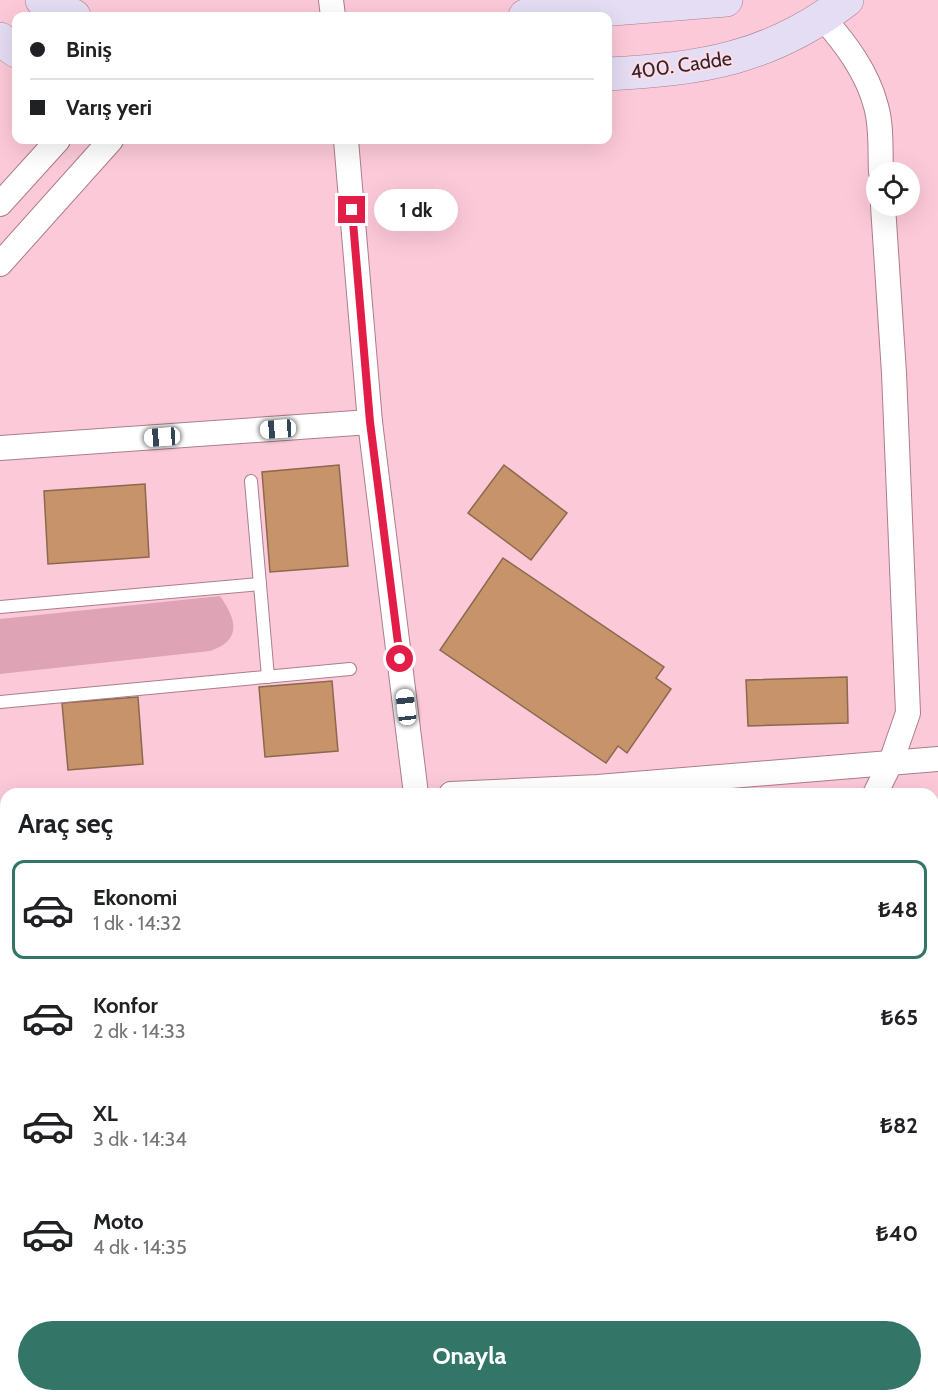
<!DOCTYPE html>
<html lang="tr">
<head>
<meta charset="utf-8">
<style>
	body { margin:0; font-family:Cabin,sans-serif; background:#f6f6f6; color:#202124; height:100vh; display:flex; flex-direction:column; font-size:22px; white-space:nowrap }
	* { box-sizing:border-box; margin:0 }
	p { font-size:20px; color:#757577 }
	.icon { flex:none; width:33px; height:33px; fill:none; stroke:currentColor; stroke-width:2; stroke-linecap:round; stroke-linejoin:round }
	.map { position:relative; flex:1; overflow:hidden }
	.sheet { position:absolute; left:0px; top:788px; width:939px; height:614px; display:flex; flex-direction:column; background:#fff; border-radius:18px 18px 0 0; box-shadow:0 6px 24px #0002 }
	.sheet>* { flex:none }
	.banner { position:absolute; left:12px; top:12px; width:600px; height:132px; border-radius:12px; box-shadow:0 6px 24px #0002; display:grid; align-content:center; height:132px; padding:0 18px; background:#fff }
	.tools { position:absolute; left:866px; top:162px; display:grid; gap:12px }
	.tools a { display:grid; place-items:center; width:54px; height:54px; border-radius:50%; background:#fff; box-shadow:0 6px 24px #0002; font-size:30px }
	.end { position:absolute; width:27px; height:27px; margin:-14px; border:8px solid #e11d48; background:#fff; box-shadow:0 0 0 3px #fff }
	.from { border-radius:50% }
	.bubble { position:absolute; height:42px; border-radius:21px; background:#fff; box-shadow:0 6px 24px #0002; font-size:20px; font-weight:800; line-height:42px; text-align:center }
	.car { position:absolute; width:18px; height:36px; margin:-18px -9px; border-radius:8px; box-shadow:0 0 4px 2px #0007; background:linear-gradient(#fff 24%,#345 0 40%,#fff 0 76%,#345 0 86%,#fff 0) }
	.banner b { display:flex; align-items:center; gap:21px; height:57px; font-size:22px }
	.banner b+b { border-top:2px solid #e0e0e0 }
	.banner i { width:15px; height:15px; background:#202124 }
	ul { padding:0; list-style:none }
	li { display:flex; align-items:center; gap:18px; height:99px; margin:0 12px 9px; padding:0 6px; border:3px solid transparent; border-radius:12px }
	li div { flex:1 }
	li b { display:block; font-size:22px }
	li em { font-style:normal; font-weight:800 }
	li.current { border-color:#337668 }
	li>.icon { width:54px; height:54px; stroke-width:1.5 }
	h2 { padding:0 18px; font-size:27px; line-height:72px }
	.cta { display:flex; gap:12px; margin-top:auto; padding:12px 18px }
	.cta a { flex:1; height:69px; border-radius:36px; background:#337668; color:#fff; font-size:24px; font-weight:800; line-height:69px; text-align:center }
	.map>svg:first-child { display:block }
	.green { fill:#dea4b6 }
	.building { fill:#c7936b; stroke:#8c684c; stroke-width:1.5 }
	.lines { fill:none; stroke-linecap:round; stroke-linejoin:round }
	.lane-casing { stroke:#ac7d8c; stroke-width:14 }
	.street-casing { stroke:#ac7d8c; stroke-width:26 }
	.secondary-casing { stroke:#ac7d8c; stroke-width:34 }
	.lane { stroke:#fff; stroke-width:12 }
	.street { stroke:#fff; stroke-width:24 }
	.secondary { stroke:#e4ddf4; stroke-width:33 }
	.route { stroke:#e11d48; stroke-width:8 }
	.labels { text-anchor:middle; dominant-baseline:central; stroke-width:4.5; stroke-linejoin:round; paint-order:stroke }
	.street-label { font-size:20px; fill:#362329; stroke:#fcdce5 }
</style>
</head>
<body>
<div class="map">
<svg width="938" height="1400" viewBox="0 0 938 1400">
	<rect width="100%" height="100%" fill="#fcc9d8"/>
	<path class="green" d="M220,596C236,619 243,640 210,651L0,674V619Z"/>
	<g class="building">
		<polygon points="339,465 348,566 270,572 262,472"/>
		<polygon points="504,465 567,513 531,560 468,513"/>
		<polygon points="145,484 149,557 48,564 44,491"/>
		<polygon points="503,558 664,667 656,678 671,689 627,753 618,746 606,763 440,650"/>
		<polygon points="847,677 848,723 748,726 746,680"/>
		<polygon points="332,681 338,751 265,757 259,687"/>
		<polygon points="138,697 143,764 68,770 62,703"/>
		<polygon points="933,947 938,951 938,1054 933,1060"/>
		<polygon points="938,1193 938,1282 933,1288 933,1199"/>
		<polygon points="933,1288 938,1293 938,1348 933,1344"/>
		<polygon points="522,1395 574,1395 569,1400 528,1400"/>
		<polygon points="727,1395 803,1395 798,1400 732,1400"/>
	</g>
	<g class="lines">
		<defs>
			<g id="lane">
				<polyline points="251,481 268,677"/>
				<polyline points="0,607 260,584"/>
				<polyline points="0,702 350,669"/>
			</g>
			<g id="street">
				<polyline points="331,0 333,16"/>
				<path d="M823,18C846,44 867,72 876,106C882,127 880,152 881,172"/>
				<polyline points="346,140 370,422 416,794"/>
				<polyline points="0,204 58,140"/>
				<polyline points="0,264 111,140"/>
				<polyline points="0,448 370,422"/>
				<polyline points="451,794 598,787 938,759"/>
				<polyline points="875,794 891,762 908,713 894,373 883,206"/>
				<polyline points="0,851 6,850"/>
				<polyline points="933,912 938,916"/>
				<polyline points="0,1045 6,1050"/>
				<polyline points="397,1395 402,1400"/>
				<polyline points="912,1395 918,1400"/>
				<polyline points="145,1400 150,1395"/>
			</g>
			<g id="secondary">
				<polyline points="42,0 74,16"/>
				<polyline points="525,16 726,0"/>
				<polyline points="0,39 16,51"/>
				<path d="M608,74C701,69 770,59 847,0"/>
			</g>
		</defs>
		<use href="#lane" class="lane-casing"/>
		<use href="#street" class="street-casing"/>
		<use href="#secondary" class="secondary-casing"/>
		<use href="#lane" class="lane"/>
		<use href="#street" class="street"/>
		<use href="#secondary" class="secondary"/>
	</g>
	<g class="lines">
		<polyline class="route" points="352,210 370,422 400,659"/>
	</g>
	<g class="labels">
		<g class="street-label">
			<text transform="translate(681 65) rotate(-8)">400. Cadde</text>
		</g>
	</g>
</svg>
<div class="tools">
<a><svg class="icon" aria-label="locate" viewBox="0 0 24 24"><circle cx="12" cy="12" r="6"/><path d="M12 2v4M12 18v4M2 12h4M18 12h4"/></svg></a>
</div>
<i class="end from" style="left:400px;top:659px"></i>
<i class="end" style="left:352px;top:210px"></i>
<div class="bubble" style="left:374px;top:189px;width:84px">1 dk</div>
<i class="car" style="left:278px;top:429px;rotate:266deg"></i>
<i class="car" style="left:162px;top:437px;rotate:266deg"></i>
<i class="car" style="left:406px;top:707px;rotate:353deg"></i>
<div class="banner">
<b><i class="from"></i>Biniş</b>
<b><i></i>Varış yeri</b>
</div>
<section class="sheet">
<h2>Araç seç</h2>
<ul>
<li class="current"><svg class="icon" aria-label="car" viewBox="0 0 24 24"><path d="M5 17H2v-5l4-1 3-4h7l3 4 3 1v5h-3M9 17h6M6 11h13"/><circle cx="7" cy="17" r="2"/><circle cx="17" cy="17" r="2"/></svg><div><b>Ekonomi</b><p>1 dk · 14:32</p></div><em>₺48</em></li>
<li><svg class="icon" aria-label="car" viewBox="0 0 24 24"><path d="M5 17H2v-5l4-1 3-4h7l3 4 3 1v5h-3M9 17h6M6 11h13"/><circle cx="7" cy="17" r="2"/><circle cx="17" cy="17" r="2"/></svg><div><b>Konfor</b><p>2 dk · 14:33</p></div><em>₺65</em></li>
<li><svg class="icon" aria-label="car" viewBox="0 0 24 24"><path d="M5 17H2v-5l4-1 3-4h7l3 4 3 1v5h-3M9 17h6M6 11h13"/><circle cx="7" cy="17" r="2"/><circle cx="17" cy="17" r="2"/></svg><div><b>XL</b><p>3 dk · 14:34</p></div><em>₺82</em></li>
<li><svg class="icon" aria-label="car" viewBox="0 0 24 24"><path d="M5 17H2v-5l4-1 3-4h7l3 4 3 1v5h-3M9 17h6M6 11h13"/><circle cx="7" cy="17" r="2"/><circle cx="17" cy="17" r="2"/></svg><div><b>Moto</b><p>4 dk · 14:35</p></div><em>₺40</em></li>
</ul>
<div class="cta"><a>Onayla</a></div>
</section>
</div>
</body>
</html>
